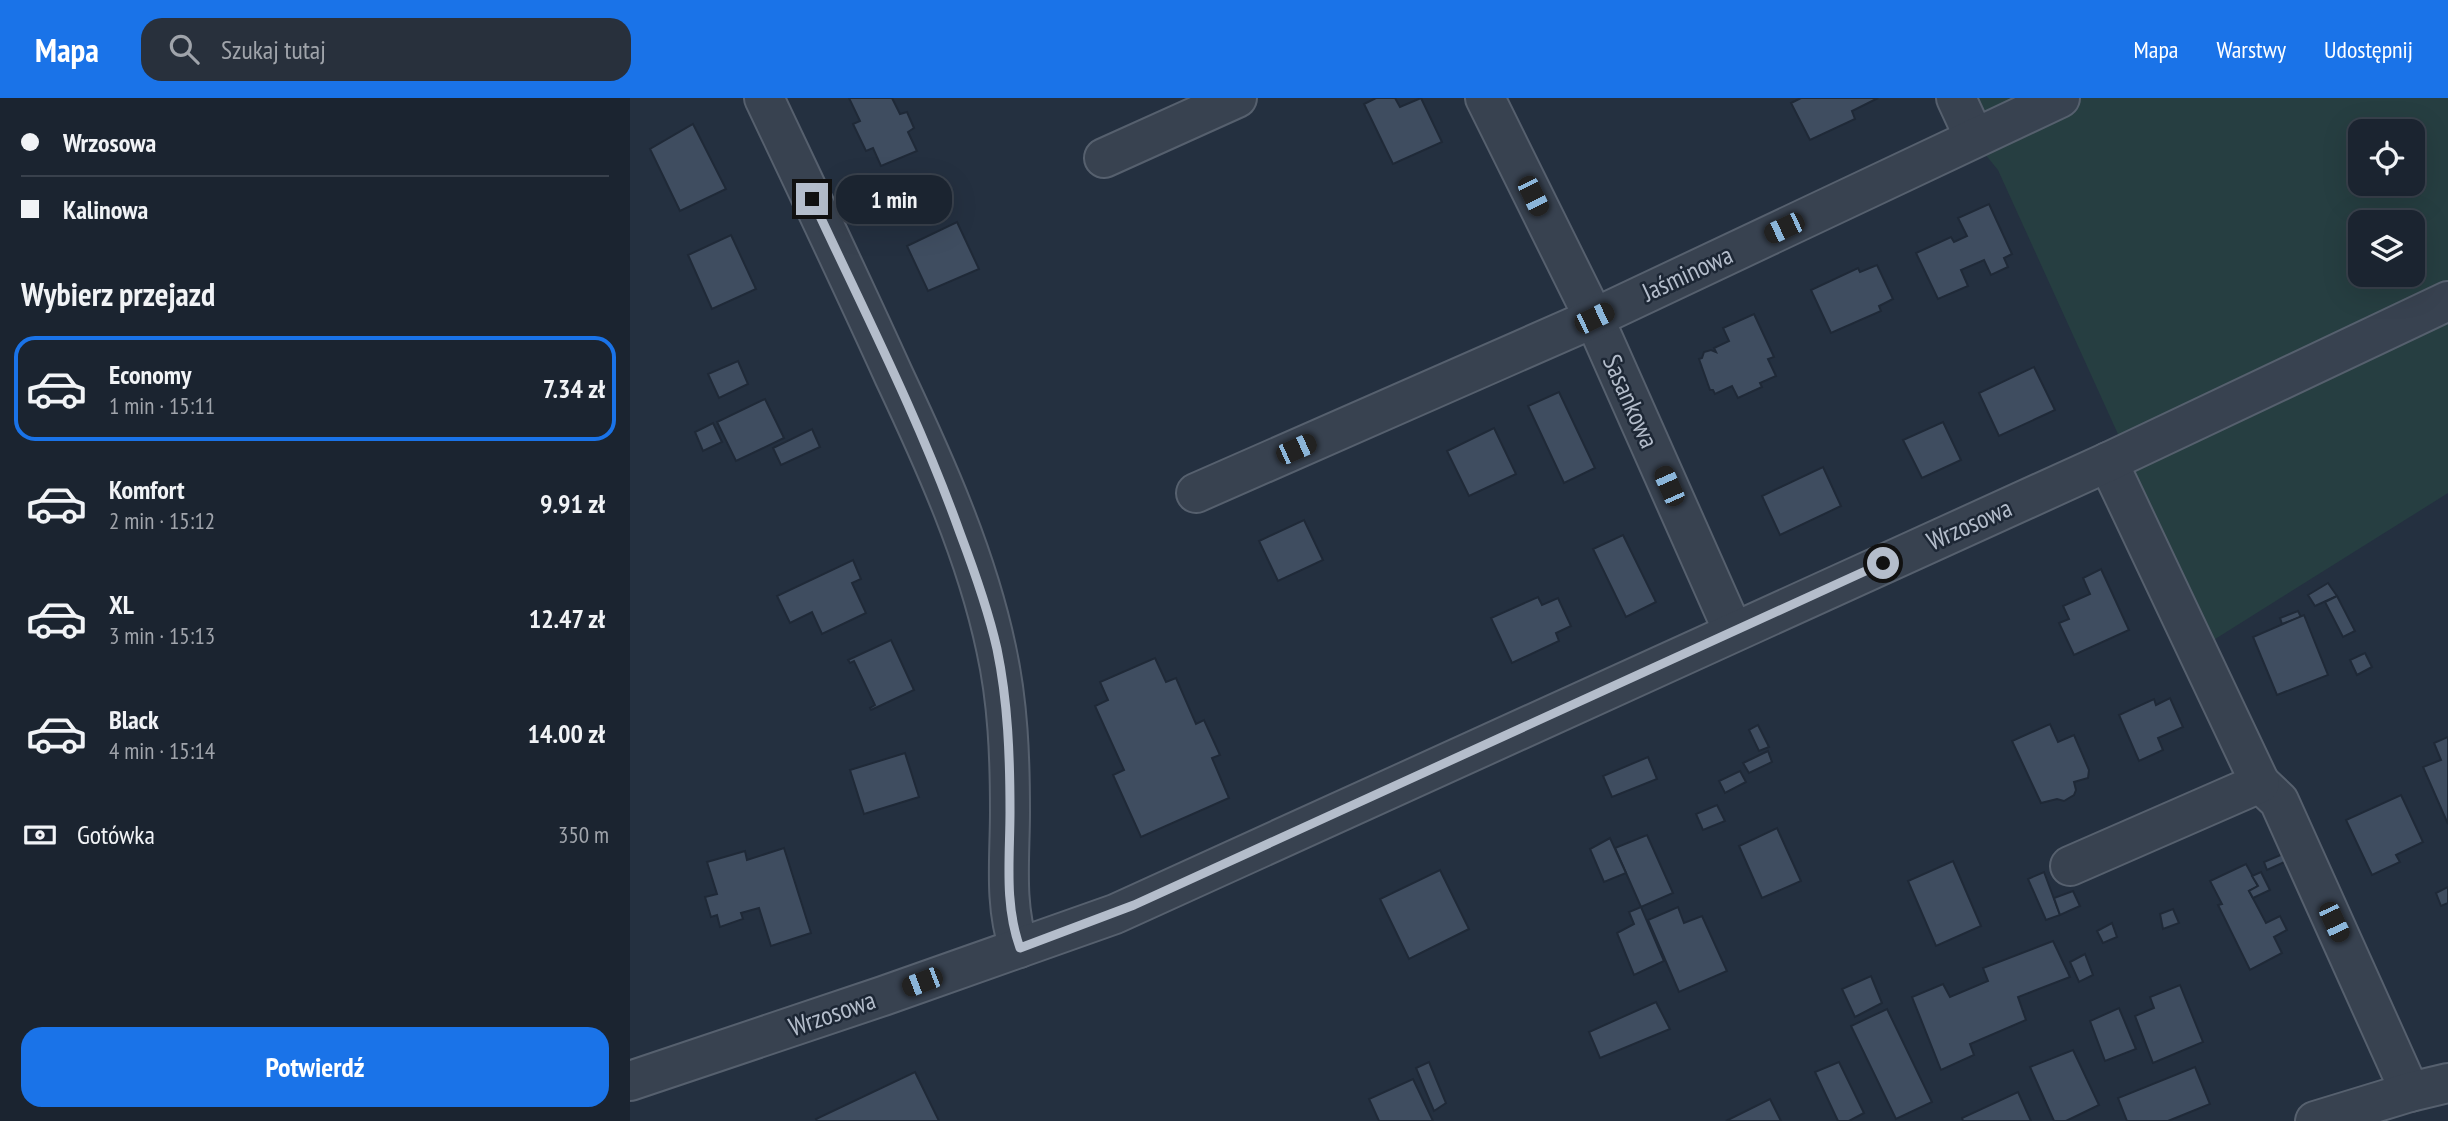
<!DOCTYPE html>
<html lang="pl">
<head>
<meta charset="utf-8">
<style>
	body { margin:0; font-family:"PT Sans Narrow",sans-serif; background:#28303c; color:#f1f3f6; height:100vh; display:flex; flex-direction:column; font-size:26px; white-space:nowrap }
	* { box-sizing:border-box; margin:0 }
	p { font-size:23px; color:#a0a4ab }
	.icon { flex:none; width:38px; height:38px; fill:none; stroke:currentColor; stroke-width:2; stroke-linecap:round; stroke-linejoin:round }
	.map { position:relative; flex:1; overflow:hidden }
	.panel { display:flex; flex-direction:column; background:#1b2430; width:630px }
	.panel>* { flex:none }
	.top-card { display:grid; align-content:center; height:154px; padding:0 21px; background:#1b2430 }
	.tools { position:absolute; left:1718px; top:21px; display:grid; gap:14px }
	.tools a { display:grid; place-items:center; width:77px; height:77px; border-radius:14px; background:#1b2430; box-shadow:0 7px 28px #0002,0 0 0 2px #39414c; font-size:35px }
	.end { position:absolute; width:32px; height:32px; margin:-16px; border:9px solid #b4bdcb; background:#111; box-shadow:0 0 0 4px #111 }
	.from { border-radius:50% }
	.bubble { position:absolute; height:49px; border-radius:21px; background:#1b2430; box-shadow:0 7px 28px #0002,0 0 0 2px #39414c; font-size:23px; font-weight:800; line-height:49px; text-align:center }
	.car { position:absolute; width:21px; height:42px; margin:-21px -10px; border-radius:9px; box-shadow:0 0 5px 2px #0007; background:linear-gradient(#222 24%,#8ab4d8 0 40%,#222 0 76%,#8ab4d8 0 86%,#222 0) }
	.top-card b { display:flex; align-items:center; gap:24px; height:66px; font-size:26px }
	.top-card b+b { border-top:2px solid #39414c }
	.top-card i { width:18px; height:18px; background:#f1f3f6 }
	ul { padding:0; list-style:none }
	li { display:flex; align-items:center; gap:21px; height:105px; margin:0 14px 10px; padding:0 7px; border:4px solid transparent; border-radius:21px }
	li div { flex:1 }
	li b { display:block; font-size:26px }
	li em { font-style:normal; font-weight:800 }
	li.on { border-color:#1a73e8 }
	li>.icon { width:63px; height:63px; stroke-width:1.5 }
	h2 { padding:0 21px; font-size:32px; line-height:84px }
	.pay { display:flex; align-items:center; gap:18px; height:77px; padding:0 21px; font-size:26px }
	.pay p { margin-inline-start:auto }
	.button { display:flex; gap:14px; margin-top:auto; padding:14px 21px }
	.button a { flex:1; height:80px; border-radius:21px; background:#1a73e8; color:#fff; font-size:28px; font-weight:800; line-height:80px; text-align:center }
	header { display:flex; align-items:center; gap:42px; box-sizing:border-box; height:98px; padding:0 35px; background:#1a73e8; color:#fff }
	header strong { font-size:33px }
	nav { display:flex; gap:38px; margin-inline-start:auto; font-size:24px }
	.search { width:490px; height:63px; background:#28303c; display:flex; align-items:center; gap:18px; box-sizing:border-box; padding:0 24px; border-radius:21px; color:#a0a4ab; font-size:26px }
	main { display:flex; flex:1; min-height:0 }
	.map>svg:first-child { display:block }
	.green { fill:#263e41; fill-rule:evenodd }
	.building { fill:#3f4d60; stroke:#1f2937; stroke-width:2 }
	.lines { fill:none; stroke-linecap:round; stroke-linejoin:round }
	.minor-casing { stroke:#56606e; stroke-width:42 }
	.minor { stroke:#384250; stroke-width:38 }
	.route { stroke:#b4bdcb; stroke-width:9 }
	.labels { text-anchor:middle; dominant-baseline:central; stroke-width:5; stroke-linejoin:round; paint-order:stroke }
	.street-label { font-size:26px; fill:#b4bdcb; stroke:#1d2735 }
</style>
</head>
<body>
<header>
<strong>Mapa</strong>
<div class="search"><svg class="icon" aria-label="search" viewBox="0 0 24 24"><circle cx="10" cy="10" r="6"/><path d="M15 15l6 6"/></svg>Szukaj tutaj</div>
<nav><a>Mapa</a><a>Warstwy</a><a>Udostępnij</a></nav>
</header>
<main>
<section class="panel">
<div class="top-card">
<b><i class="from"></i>Wrzosowa</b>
<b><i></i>Kalinowa</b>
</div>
<h2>Wybierz przejazd</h2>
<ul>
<li class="on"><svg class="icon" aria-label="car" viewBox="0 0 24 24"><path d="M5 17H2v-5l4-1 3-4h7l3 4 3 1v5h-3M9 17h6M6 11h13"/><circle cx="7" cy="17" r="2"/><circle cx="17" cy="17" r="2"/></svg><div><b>Economy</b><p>1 min · 15:11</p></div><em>7.34 zł</em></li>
<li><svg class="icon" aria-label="car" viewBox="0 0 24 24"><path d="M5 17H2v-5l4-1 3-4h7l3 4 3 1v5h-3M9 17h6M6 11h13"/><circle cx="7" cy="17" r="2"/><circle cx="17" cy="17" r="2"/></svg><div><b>Komfort</b><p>2 min · 15:12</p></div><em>9.91 zł</em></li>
<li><svg class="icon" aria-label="car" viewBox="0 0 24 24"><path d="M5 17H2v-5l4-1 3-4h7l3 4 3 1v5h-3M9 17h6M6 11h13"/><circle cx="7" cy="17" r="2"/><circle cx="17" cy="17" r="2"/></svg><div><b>XL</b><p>3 min · 15:13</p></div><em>12.47 zł</em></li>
<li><svg class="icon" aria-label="car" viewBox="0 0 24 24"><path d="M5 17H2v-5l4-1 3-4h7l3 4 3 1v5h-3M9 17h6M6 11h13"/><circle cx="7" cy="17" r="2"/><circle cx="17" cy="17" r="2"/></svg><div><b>Black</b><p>4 min · 15:14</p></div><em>14.00 zł</em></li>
</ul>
<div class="pay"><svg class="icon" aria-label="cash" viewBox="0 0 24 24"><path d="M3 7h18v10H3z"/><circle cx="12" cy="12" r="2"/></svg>Gotówka<p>350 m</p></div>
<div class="button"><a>Potwierdź</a></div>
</section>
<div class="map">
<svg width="1818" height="1023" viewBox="0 0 1818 1023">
	<rect width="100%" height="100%" fill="#243040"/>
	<path class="green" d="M1309,0H1818V395L1582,543L1368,72ZM1731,33H1783V86H1731ZM1731,124H1783V177H1731Z"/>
	<g class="building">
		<polygon points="219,0 262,0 270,16 277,14 284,30 278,34 287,53 251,68 243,50 236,53 223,26 230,23"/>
		<polygon points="746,0 765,0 770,9 791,0 812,44 763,66 734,6"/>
		<polygon points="1171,0 1248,0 1222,13 1225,21 1180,42 1161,5"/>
		<polygon points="63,26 96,91 50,113 20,51"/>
		<polygon points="1359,106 1382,156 1374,160 1378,169 1361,177 1354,162 1331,172 1338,188 1308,201 1286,155 1321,139 1324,144 1337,138 1328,120"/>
		<polygon points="327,124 349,171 298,193 277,148"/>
		<polygon points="101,137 126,191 82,211 58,157"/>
		<polygon points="1247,167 1263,201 1249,208 1251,213 1201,235 1181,192 1228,170 1230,174"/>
		<polygon points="1124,216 1144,259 1138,261 1146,278 1130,285 1132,289 1108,300 1102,288 1085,296 1083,292 1080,292 1069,261 1072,260 1074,254 1081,252 1086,254 1084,250 1099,243 1093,230"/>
		<polygon points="108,263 118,286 89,300 78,276"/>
		<polygon points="1404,269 1425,312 1369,338 1349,295"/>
		<polygon points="929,294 965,370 934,385 898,308"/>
		<polygon points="135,301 154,340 106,363 87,324"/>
		<polygon points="1313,324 1331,362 1292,380 1273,342"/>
		<polygon points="83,325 92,344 73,353 65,334"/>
		<polygon points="864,330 886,376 839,398 817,353"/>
		<polygon points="182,331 190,349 151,367 143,350"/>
		<polygon points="1193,369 1211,408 1150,437 1132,398"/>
		<polygon points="674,422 693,462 648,483 629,443"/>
		<polygon points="993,437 1026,504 996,519 963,451"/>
		<polygon points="223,462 231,481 222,485 236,515 192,536 182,514 160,525 147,498"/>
		<polygon points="1471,471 1499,532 1444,557 1429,525 1439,521 1433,508 1460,496 1453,480"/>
		<polygon points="1698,485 1707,498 1685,508 1678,497"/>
		<polygon points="1707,498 1725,533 1713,539 1695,504"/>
		<polygon points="908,499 912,507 928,500 941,528 926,535 929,543 882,565 861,520"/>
		<polygon points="1668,513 1671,519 1652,526 1650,520"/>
		<polygon points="1674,517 1698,577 1647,597 1623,539"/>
		<polygon points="261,542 284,592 241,612 240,610 245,607 224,563 220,565 218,562"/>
		<polygon points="1735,555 1742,569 1727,577 1720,562"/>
		<polygon points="525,560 536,584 546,580 566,626 574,622 590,657 582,660 599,700 511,739 483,677 494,672 465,608 478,602 470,584"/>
		<polygon points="1540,600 1553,629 1528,640 1533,652 1509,663 1489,617 1524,601 1526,607"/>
		<polygon points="1420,626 1428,644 1444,637 1459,672 1458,680 1444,684 1446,692 1444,697 1434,703 1427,701 1411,705 1382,643"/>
		<polygon points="1128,627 1139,649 1129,653 1119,632"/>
		<polygon points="1818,639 1818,726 1793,669 1811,662 1804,645"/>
		<polygon points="1138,653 1142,664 1119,675 1113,665"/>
		<polygon points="275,655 289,699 234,716 220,672"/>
		<polygon points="1018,659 1027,681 982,699 973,678"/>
		<polygon points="1110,673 1116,684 1095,695 1089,683"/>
		<polygon points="1771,697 1793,744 1766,757 1770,764 1742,777 1716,722"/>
		<polygon points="1087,707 1095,723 1073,732 1066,716"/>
		<polygon points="1147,730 1171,783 1132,800 1109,748"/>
		<polygon points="1017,737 1043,795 1011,809 985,750"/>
		<polygon points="980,740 996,775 974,784 960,751"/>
		<polygon points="154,750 181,835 141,848 129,810 111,815 113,821 90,829 87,817 81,819 75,799 87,796 77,764 115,753 117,762"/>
		<polygon points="1660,753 1663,760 1637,772 1634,764"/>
		<polygon points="1323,763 1351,828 1306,848 1278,783"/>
		<polygon points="1616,766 1628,788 1619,793 1636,825 1650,818 1657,832 1644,839 1652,855 1620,872 1588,807 1592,806 1580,783"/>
		<polygon points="810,772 839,831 779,861 750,801"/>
		<polygon points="1414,774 1430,817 1416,822 1398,781"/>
		<polygon points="1631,774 1640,792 1623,800 1619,793 1628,788 1622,778"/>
		<polygon points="1818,789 1818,805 1811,808 1806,795"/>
		<polygon points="1443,793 1450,808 1430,817 1424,800"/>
		<polygon points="1011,809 1034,863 1004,877 987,835 1004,826 999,814"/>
		<polygon points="1048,809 1054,825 1072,818 1097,873 1049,894 1018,822"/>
		<polygon points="1543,811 1549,825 1533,831 1530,816"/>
		<polygon points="1482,825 1487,839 1473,845 1467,833"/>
		<polygon points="1423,843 1440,879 1388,899 1396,922 1340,946 1344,957 1311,972 1282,899 1313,886 1320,899 1358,883 1353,870"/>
		<polygon points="1455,856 1463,877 1449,884 1440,864"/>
		<polygon points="1241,878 1252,905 1225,919 1212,891"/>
		<polygon points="1550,887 1573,944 1523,965 1505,918 1524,910 1520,899"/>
		<polygon points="1026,904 1040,931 970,960 959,934"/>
		<polygon points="1489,910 1506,951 1475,963 1460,923"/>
		<polygon points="1257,911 1302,1004 1266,1021 1221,928"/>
		<polygon points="1443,952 1469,1007 1436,1023 1424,1023 1400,969"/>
		<polygon points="799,964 816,1005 804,1013 786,970"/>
		<polygon points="1209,964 1234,1015 1219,1023 1208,1023 1185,974"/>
		<polygon points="1565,969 1580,1006 1538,1023 1497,1023 1488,1000"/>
		<polygon points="285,974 309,1023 187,1023 186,1021"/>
		<polygon points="783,981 803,1023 749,1023 739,1001"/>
		<polygon points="1388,994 1401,1023 1333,1023 1332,1020"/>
		<polygon points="1140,1001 1151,1023 1096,1023"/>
	</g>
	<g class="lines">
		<defs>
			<g id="minor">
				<path d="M134,0C178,93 222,185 264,278C305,365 346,456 366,550C378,604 380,659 380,714C380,759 374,806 389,850"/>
				<polyline points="855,0 964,220 1103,533"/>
				<polyline points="1326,0 1344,39"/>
				<polyline points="474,60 607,0"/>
				<polyline points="566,395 964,220 1430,0"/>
				<polyline points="1630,685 1649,703 1780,994"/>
				<polyline points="1440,768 1630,685 1478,364"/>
				<polyline points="0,983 253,898 485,816 1478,364 1818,203"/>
				<polyline points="1685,1023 1780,994 1818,985"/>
			</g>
		</defs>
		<use href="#minor" class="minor-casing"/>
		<use href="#minor" class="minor"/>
	</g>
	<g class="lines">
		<path class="route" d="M182,101C233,211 289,320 330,435C344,472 358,511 367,551C378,604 380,659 380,714C380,759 374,806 390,850L504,807L1253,465"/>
	</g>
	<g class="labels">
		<g class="street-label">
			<text transform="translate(1057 175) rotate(-25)">Jaśminowa</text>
			<text transform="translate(1001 303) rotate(66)">Sasankowa</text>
			<text transform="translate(1339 426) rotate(-24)">Wrzosowa</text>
			<text transform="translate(202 915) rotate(-19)">Wrzosowa</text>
		</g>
	</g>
</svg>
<div class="tools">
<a><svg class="icon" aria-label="locate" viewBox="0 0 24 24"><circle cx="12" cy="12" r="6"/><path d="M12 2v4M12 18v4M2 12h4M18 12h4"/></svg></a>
<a><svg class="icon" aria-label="layers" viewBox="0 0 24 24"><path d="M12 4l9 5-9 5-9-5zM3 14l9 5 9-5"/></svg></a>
</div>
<i class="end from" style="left:1253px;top:465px"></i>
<i class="end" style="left:182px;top:101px"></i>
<div class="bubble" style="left:206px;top:77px;width:116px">1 min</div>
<i class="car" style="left:903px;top:98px;rotate:154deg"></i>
<i class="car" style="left:1154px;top:130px;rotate:245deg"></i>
<i class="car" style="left:964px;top:220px;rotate:64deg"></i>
<i class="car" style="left:666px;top:351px;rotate:66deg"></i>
<i class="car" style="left:1039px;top:388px;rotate:336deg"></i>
<i class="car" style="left:1704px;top:824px;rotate:155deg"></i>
<i class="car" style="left:292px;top:884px;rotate:249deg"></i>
</div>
</main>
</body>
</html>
